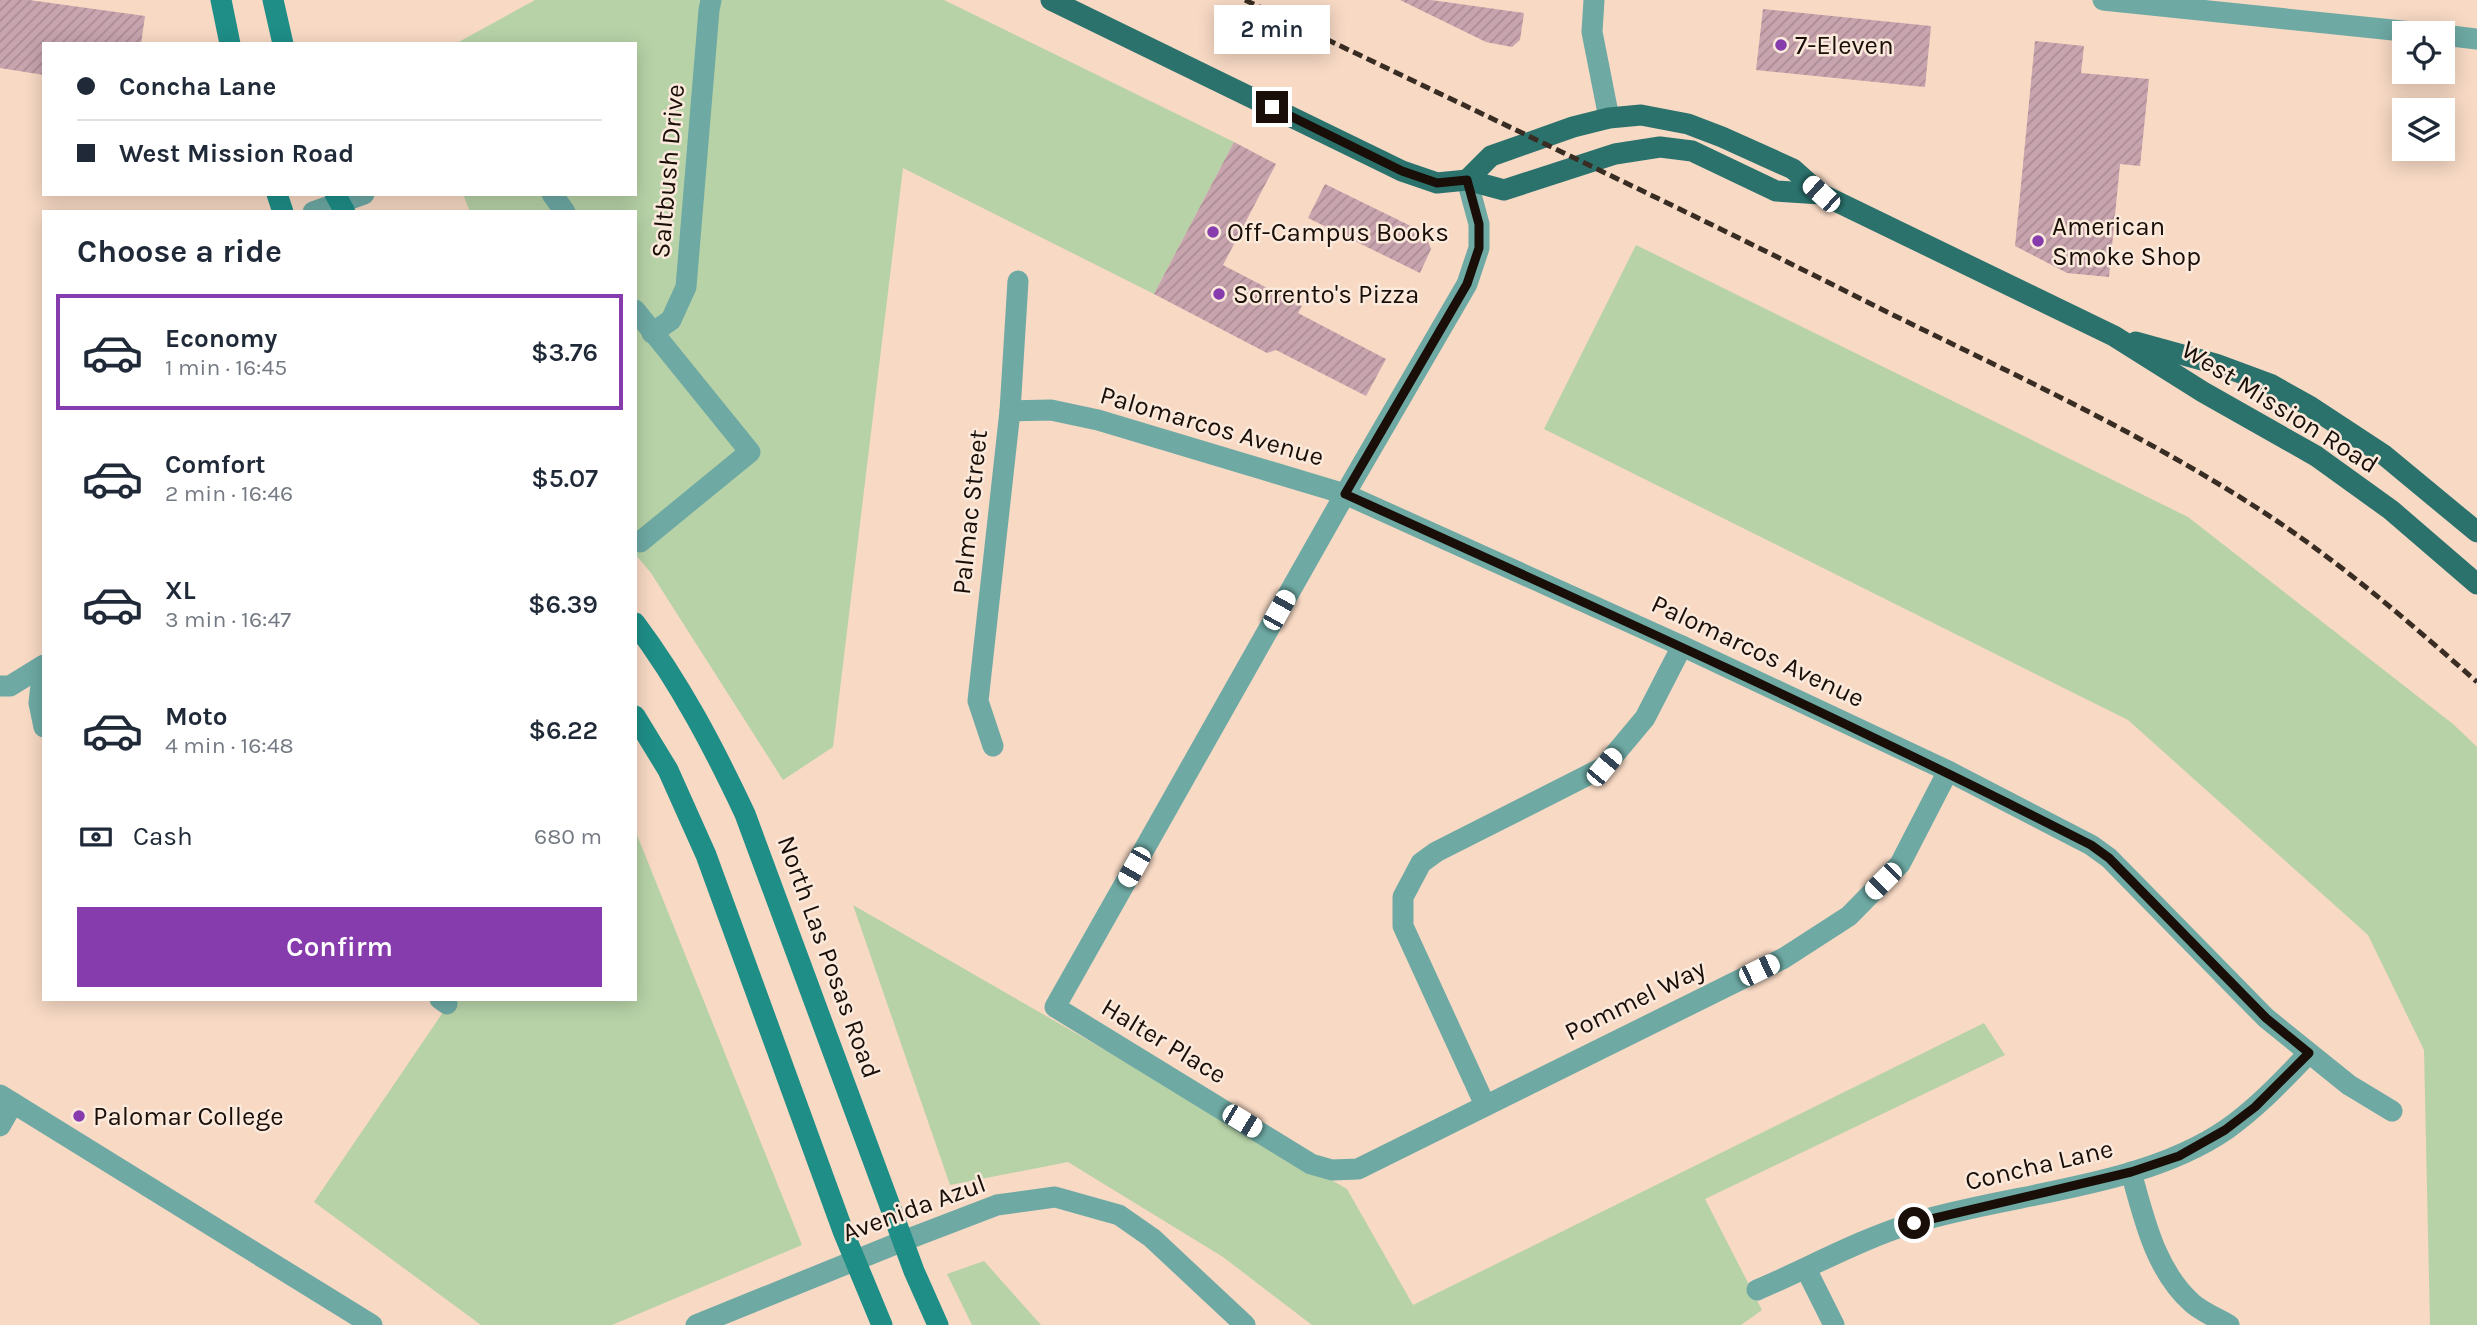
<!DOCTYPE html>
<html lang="en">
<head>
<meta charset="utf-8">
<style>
	body { margin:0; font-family:Karla,sans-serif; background:#f6f6f7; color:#1f2937; height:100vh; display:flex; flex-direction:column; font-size:26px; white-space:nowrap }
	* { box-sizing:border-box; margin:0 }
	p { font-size:23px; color:#747a83 }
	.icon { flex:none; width:38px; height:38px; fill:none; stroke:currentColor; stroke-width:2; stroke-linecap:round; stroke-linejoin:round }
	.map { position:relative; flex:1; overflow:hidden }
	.details { position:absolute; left:42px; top:210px; width:595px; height:791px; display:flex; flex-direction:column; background:#fff; border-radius:0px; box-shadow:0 4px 18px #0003 }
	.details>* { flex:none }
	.top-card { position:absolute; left:42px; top:42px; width:595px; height:154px; border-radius:0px; box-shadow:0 4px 18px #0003; display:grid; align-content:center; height:154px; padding:0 35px; background:#fff }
	.buttons { position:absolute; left:2392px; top:21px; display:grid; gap:14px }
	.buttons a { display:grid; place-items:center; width:63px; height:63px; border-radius:0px; background:#fff; box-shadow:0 4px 18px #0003; font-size:35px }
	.end { position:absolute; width:32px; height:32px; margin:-16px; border:9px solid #190f08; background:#fff; box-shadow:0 0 0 4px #fff }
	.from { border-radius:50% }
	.bubble { position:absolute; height:49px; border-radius:0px; background:#fff; box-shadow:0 4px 18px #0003; font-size:23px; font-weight:600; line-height:49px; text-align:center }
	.car { position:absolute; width:21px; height:42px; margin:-21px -10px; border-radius:9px; box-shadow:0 0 5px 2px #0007; background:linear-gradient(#fff 24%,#345 0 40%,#fff 0 76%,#345 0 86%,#fff 0) }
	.top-card b { display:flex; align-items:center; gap:24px; height:66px; font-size:26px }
	.top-card b+b { border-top:2px solid #e0e1e3 }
	.top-card i { width:18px; height:18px; background:#1f2937 }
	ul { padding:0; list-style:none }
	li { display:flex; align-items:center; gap:21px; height:116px; margin:0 14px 10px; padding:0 21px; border:4px solid transparent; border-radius:0px }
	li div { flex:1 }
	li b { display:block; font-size:26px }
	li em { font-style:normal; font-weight:600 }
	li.on { border-color:#873cad }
	li>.icon { width:63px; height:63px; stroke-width:1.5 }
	h2 { padding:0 35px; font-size:32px; line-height:84px }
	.pay { display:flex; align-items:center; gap:18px; height:77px; padding:0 35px; font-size:26px }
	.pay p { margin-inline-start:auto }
	.action { display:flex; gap:14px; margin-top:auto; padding:14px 35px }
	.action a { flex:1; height:80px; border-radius:0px; background:#873cad; color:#fff; font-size:28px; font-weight:600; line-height:80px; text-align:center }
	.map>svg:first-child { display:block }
	.grass { fill:#b7d2a7 }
	.building { fill:url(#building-hatch) }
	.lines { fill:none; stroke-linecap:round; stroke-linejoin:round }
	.minor { stroke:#6ea9a4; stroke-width:21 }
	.tertiary { stroke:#6ea9a4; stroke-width:21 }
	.secondary { stroke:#1e8e87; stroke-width:21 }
	.primary { stroke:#2b726d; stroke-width:21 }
	.rail { stroke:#392d23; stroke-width:5; stroke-dasharray:10 5; stroke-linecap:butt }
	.route { stroke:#190f08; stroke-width:9 }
	.poi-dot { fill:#873cad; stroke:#fbe9dc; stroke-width:2.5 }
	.labels { text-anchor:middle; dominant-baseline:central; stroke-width:5; stroke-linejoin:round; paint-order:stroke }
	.poi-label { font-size:26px; fill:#190f08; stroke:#fbe9dc; text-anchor:start }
	.street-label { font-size:26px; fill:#190f08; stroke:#fbe9dc }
</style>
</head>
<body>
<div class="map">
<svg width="2477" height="1325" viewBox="0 0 2477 1325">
	<defs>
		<pattern id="building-hatch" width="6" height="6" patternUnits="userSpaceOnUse" patternTransform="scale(1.75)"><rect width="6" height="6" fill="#c8a4ae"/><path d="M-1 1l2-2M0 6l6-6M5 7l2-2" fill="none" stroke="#ab8c94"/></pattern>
	</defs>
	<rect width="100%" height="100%" fill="#f7d9c4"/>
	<g class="grass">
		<polygon points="535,0 944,0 1234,142 1154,294 903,168 833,747 783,780 651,573 635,554 635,212 470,212 463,194 635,194 635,44 455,44"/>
		<polygon points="1636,245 2188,517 2453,724 2477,747 2477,1325 2430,1325 2424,1050 2368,935 2128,720 1544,429"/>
		<polygon points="635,830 802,1245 612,1325 481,1325 314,1202 452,999 635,999"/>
		<polygon points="853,905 1347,1189 1413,1305 1984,1023 2005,1055 1705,1199 1762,1310 1741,1325 1312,1325 1223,1257 1068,1162 950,1185"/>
		<polygon points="984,1261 1041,1325 972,1325 947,1274"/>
	</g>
	<g class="building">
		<polygon points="0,0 29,0 145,16 141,44 44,44 44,75 0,68"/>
		<polygon points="1400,0 1431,0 1524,13 1520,40 1512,47 1486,42"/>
		<polygon points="1763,9 1931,26 1925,87 1756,70"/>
		<polygon points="2035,41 2084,46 2081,73 2149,79 2140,166 2120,164 2109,277 2067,273 2015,246"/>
		<polygon points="1234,142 1276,164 1223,265 1302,306 1298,313 1386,359 1366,396 1276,350 1267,353 1154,294"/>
		<polygon points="1325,184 1425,233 1431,249 1420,273 1308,218"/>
	</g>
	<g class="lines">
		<g class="minor">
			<polyline points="552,194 565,212"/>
			<polyline points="313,212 364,194"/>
			<polyline points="635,310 750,452 640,542"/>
			<polyline points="652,333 671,320 686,287 709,10 711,0"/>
			<polyline points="1010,411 1051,410 1098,420 1345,494 1682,646 1948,771 2091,845 2109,858 2266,1018 2349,1085 2392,1111"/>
			<polyline points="1345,494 1055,1007 1311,1164 1332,1170 1358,1169 1784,958 1849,916 1900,864 1948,771"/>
			<polyline points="43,666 39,703 44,727"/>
			<polyline points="0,686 10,686 44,665"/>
			<polyline points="993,746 978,701 1010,411 1018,281"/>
			<polyline points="440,999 447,1004"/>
			<polyline points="1485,1105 1403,926 1403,897 1421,863 1436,852 1604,767 1645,718 1682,646"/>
			<path d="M2131,1172C2144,1218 2155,1270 2192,1303C2202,1312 2217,1318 2229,1325"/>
			<polyline points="903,1241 997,1205 1055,1197 1119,1215 1152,1238 1245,1325"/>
			<polyline points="1806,1269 1834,1325"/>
			<path d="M1757,1290C1809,1268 1858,1240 1913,1223C2011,1193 2142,1188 2227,1129C2258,1107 2283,1080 2309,1053"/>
		</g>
		<g class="tertiary">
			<polyline points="1594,0 1592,32 1609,118"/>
			<polyline points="2103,0 2422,33"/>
			<polyline points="2443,35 2477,39"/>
			<polyline points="1345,494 1467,284 1479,248 1479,224 1467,180"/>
			<polyline points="0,1095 372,1325"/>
			<polyline points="0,1126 13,1103"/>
			<polyline points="696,1325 903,1241"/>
		</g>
		<g class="secondary">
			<polyline points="221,0 230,44"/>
			<polyline points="273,0 283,44"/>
			<polyline points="277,194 283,212"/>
			<polyline points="335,194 345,212"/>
			<path d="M635,623C680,683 714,748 745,814L914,1271L938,1325"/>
			<polyline points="635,716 668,770 706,855 843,1231 882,1325"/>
		</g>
		<g class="primary">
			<polyline points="1051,0 1402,171 1437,183 1467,180 1504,190 1615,154 1660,147 1692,151 1776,191 1821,194"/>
			<polyline points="1467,180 1491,156 1573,127 1609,118 1641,115 1688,124 1722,137 1793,169 1821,194 2114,336 2203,392 2316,456 2391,510 2477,584"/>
			<polyline points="2136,342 2216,364 2270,384 2311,407 2384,455 2477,532"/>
		</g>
		<path class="rail" d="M1245,0C1456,102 1668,201 1877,307C2004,370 2134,429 2254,506C2334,557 2406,619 2477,682"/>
	</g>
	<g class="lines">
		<path class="route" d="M1272,107L1402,171L1437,183L1467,180L1479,224V248L1467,284L1345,494C1595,607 1846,720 2091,845L2109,858L2266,1018L2309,1053L2255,1107L2225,1130L2179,1156L2131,1172L1914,1223"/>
	</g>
	<g class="poi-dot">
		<circle cx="1781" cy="45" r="7"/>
		<circle cx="1213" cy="232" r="7"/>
		<circle cx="2038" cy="241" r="7"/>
		<circle cx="1219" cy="294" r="7"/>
		<circle cx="79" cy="1116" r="7"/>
	</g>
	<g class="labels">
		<g class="poi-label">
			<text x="1795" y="45">7-Eleven</text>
			<text x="2052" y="226">American<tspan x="2052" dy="30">Smoke Shop</tspan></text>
			<text x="1227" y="232">Off-Campus Books</text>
			<text x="1233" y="294">Sorrento's Pizza</text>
			<text x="93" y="1116">Palomar College</text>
		</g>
		<g class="street-label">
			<text transform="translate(668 171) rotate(-85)">Saltbush Drive</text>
			<text transform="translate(2280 407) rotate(32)">West Mission Road</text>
			<text transform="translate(1212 426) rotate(16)">Palomarcos Avenue</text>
			<text transform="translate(970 512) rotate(-84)">Palmac Street</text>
			<text transform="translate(1758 651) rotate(25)">Palomarcos Avenue</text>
			<text transform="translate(829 957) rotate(70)">North Las Posas Road</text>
			<text transform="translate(1635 1000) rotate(-26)">Pommel Way</text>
			<text transform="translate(1164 1041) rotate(31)">Halter Place</text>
			<text transform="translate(2039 1165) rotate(-13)">Concha Lane</text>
			<text transform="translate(914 1208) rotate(-20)">Avenida Azul</text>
		</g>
	</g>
</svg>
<div class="buttons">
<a><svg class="icon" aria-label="locate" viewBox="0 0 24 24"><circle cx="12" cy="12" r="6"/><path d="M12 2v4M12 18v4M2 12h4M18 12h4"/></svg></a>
<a><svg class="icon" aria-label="layers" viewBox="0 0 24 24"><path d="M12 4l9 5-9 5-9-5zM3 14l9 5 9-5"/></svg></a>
</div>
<i class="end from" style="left:1914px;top:1223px"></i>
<i class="end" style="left:1272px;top:107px"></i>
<div class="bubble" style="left:1214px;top:5px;width:116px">2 min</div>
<i class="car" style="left:1821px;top:194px;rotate:312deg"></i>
<i class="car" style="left:1279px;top:610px;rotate:29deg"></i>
<i class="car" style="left:1604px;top:767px;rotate:40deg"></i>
<i class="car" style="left:1134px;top:867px;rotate:210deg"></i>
<i class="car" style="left:1883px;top:881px;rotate:225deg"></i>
<i class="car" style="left:1759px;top:970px;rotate:64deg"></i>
<i class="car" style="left:1242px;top:1121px;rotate:121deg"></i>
<div class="top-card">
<b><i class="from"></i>Concha Lane</b>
<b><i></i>West Mission Road</b>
</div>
<section class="details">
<h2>Choose a ride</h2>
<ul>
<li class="on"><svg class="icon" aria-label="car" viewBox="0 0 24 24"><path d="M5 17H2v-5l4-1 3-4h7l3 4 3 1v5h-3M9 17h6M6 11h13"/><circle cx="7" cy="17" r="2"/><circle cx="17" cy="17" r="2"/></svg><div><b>Economy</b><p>1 min · 16:45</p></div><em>$3.76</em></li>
<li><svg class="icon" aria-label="car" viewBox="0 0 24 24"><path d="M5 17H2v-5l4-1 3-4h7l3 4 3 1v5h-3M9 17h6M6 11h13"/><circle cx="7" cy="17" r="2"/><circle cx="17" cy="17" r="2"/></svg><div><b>Comfort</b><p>2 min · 16:46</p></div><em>$5.07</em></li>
<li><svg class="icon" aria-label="car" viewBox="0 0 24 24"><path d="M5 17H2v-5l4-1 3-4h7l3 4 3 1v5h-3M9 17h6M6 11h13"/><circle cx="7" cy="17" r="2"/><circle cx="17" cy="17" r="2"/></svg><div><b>XL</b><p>3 min · 16:47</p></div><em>$6.39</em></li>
<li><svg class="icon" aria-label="car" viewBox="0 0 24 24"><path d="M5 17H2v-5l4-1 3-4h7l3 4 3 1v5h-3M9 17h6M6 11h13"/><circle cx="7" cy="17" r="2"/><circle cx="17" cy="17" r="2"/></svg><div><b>Moto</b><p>4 min · 16:48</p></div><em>$6.22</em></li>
</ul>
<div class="pay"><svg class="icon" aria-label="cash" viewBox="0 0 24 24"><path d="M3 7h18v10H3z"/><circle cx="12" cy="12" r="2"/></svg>Cash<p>680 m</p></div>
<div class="action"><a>Confirm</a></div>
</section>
</div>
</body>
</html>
